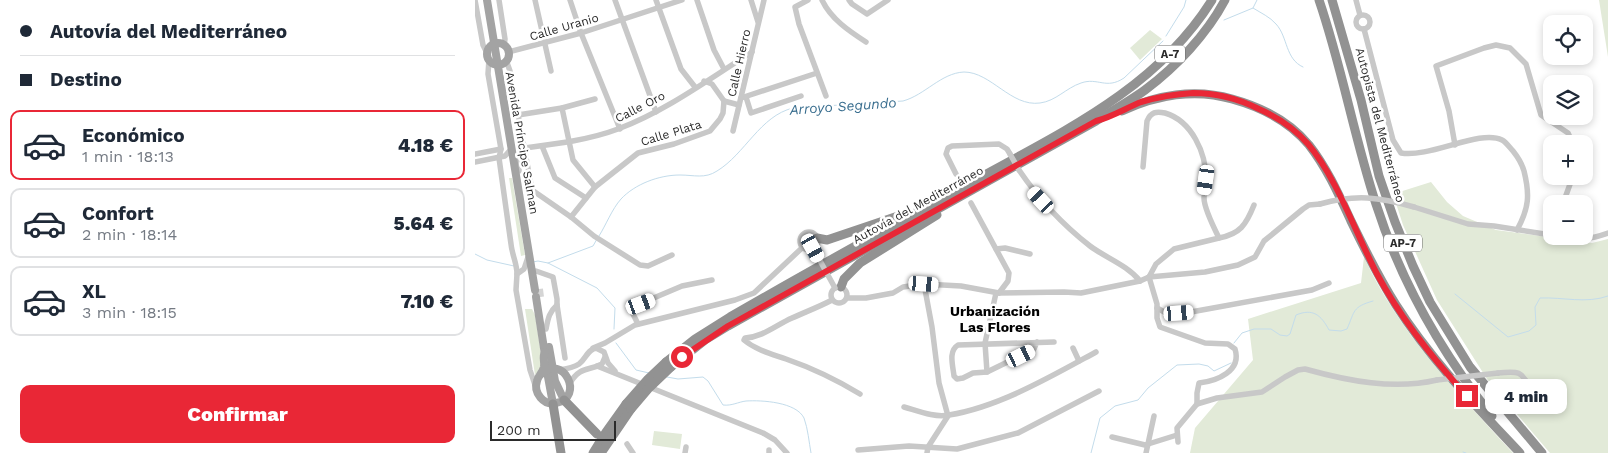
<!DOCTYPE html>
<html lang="es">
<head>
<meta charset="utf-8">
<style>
	body { margin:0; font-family:"Work Sans",sans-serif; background:#f6f6f7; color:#1f2937; height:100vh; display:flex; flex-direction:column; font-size:19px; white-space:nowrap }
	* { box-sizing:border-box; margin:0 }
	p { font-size:16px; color:#747a83 }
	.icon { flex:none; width:28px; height:28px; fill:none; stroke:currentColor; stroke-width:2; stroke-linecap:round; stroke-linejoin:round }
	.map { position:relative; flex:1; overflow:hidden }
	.side { display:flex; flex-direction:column; background:#fff; width:475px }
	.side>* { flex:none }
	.guide { display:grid; align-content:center; height:110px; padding:0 20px; background:#fff }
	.controls { position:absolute; left:1068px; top:15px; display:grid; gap:10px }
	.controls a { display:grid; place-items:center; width:50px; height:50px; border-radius:10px; background:#fff; box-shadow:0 2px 8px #0003; font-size:25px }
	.scale { position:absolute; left:15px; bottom:12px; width:126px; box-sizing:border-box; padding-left:5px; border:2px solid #2b2b2b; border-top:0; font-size:14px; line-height:18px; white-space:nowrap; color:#2b2b2b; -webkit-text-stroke:4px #fff; paint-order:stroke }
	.end { position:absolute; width:22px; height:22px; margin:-11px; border:6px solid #e92736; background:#fff; box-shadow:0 0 0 2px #fff }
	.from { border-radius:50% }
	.bubble { position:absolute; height:35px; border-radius:10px; background:#fff; box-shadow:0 2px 8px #0003; font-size:16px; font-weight:800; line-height:35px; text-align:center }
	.car { position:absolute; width:15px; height:30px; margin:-15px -8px; border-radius:6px; box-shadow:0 0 4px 1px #0007; background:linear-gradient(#fff 24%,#345 0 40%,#fff 0 76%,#345 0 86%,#fff 0) }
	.guide b { display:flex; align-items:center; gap:18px; height:48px; font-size:19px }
	.guide b+b { border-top:1px solid #e0e1e3 }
	.guide i { width:12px; height:12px; background:#1f2937 }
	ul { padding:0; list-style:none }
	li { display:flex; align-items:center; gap:15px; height:70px; margin:0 10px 8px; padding:0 10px; border:2px solid #e0e1e3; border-radius:10px }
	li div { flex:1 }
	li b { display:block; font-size:19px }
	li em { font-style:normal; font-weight:800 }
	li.current { border-color:#e92736 }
	li>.icon { width:45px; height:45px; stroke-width:1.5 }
	.action { display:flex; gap:10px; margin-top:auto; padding:10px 20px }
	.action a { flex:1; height:58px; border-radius:10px; background:#e92736; color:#fff; font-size:20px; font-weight:800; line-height:58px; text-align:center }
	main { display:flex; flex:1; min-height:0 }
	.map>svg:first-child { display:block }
	.green { fill:#e2ead8 }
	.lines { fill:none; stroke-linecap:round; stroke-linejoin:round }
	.stream { stroke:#c3dceb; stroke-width:1 }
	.major-tunnel { stroke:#d5d5d5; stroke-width:8; stroke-dasharray:8 4; stroke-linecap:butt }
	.minor { stroke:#c8c8c8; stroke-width:5.5 }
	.major { stroke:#a3a3a3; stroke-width:8 }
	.highway { stroke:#929292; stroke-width:9 }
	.minor-bridge { stroke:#c8c8c8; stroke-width:5.5 }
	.highway-bridge { stroke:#929292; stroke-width:9 }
	.route { stroke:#e92736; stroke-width:6 }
	.labels { text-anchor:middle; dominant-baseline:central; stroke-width:5; stroke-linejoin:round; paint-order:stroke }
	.shield { fill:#fff; stroke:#6b6b6b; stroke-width:1 }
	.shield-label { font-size:11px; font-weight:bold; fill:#2b2b2b }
	.street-label { font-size:12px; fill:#2b2b2b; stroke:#fff }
	.water-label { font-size:14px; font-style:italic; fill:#386d8e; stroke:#fff }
	.neighbourhood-label { font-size:14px; font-weight:bold; fill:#000; stroke:#fff }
</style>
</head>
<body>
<main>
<section class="side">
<div class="guide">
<b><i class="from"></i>Autovía del Mediterráneo</b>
<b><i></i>Destino</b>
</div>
<ul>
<li class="current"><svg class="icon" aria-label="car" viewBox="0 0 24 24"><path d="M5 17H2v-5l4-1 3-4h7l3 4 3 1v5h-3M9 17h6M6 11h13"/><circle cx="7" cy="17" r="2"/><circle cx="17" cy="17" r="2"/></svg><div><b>Económico</b><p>1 min · 18:13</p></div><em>4.18 €</em></li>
<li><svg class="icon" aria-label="car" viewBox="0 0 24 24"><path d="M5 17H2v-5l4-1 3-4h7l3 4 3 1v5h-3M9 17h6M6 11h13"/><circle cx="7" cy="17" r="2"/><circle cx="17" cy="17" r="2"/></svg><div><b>Confort</b><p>2 min · 18:14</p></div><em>5.64 €</em></li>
<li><svg class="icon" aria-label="car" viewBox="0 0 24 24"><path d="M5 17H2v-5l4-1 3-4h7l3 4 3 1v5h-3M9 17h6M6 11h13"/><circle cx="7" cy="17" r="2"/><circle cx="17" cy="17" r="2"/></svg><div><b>XL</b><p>3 min · 18:15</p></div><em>7.10 €</em></li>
</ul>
<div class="action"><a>Confirmar</a></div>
</section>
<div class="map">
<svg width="1133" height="453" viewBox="0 0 1133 453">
	<rect width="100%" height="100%" fill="#fff"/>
	<g class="green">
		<polygon points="1124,0 1133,0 1133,57"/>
		<polygon points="675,30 687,39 665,60 655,48"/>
		<polygon points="34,178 37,178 50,255 46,256"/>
		<polygon points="956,182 972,202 988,216 1021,230 1117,243 1133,239 1133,453 1075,453 1012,379 962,300 928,225 918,194"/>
		<path d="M889,257C923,332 983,393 1038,453H715L720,428L778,360L773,319L886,283Z"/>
		<polygon points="50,309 57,309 60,315 66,354 65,354 66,363 68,364 60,375"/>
		<polygon points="179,431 207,434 205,449 177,445"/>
	</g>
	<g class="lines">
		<g class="stream">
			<polyline points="778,8 782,0"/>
			<path d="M749,20L778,8C786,13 795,17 801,24C813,37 810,59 828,67"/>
			<polyline points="691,36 709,7 711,0"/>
			<path d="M124,236C131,225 137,209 146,199C160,184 184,175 205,175C219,175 230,179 242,171C270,154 285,116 318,108L428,101C450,95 466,73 489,72C516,72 536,107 565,103C581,101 591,88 606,83C623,77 631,90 649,78L688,41"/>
			<polyline points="0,254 12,260 39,266"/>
			<polyline points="58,262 63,261 73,263 122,288 140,308 139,329"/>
			<polyline points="73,263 118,246 122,239"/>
			<path d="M980,294L1033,337L1054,331L1061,325L1060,307L1065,298C1088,297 1111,304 1133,296"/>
			<polyline points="141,343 161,370 174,373"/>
			<path d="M759,343L767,333L779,329H796L805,335L812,336L815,334L821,315C838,308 846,315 854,330L866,331L872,329C880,311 877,307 898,301"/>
			<path d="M192,377L203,379L228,377L233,381L248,405C257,406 263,402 271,401C287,400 321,402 329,418C333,429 334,442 336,453"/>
			<polyline points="988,452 991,453"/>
			<polyline points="616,453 625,418 640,406 663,400 673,388 702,365 724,364 733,366 739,371 756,363"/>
		</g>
		<polyline class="major-tunnel" points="64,289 65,297"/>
		<g class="minor">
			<polyline points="0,0 8,45 12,53"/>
			<polyline points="24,0 30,39 29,46"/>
			<polyline points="60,0 76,71"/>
			<polyline points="95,0 106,33 145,129"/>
			<polyline points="140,0 181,112"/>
			<polyline points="181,0 206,69 220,87"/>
			<polyline points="222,0 239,50 249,69"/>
			<polyline points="276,0 283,22"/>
			<polyline points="333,0 320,7 324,24 351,96"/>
			<path d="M347,0C356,19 374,31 391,42"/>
			<polyline points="374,0 377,4 392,14 413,0"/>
			<polyline points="881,0 885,15"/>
			<circle cx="888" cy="22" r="7"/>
			<path d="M889,29L918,140L926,153C955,158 1005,129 1027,140C1031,142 1035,148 1038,151C1042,156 1047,164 1049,171C1055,195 1054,208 1042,230"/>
			<polyline points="33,52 106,33 207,0"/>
			<path d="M14,59L13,74L26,149L24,158L36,244C37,255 42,263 42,274"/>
			<polyline points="31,60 35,71 57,190 96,217 119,236 165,265 173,266 197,255"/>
			<polyline points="271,97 276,113 326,96"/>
			<polyline points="266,98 342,73"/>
			<polyline points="249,101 264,105"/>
			<polyline points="87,108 98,160 120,187"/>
			<polyline points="43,115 87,108 120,99"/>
			<polyline points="258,131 289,0"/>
			<polyline points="980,145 974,111 961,66 1009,48 1021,45 1035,48 1051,64 1066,115 1093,133 1098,144"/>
			<polyline points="67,146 80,178 111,198"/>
			<polyline points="0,154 26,149"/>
			<polyline points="0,162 30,156 37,148"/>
			<path d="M544,170C563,198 588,225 615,246C631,258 652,265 665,281"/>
			<path d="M44,171V157L49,148C80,144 114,140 143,129C191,111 234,79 277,52"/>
			<polyline points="481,174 471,154 473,148 477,146 524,144 532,149 535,154"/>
			<polyline points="496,203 534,273 533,281 524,293"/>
			<polyline points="1091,204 1090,198 1098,176"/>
			<polyline points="939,207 993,224 1019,226 1076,235"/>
			<polyline points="96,217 120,187 163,153 199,144 235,131 245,119 248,113 249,101 237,84 229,81"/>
			<circle cx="334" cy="241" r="9"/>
			<path d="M1086,236C1103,241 1116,239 1133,233"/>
			<path d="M744,238C765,234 771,225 779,205"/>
			<polyline points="521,249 530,248 555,254"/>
			<polyline points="53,257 49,269 42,274 41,290 55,370 61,388"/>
			<path d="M61,271L78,277L82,299V305C74,312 73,319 71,329"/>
			<path d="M674,277L682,304V318L685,327L730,343L753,344L760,349C767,371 742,381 724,383L722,393V404L702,428L703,442"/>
			<polyline points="674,277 730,272 763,265 780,257 789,241 828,209 834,205 845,204"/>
			<polyline points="449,284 457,327 464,383 473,416 453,447 452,453"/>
			<circle cx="364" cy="295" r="8"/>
			<path d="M372,298H391L418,293L428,287L449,284L486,286L524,293L589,292L606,293L665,281L674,277L681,264L699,249L744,238C739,228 729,208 729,198C729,191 731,185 731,179C731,153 717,121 690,113C681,111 676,112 672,121L668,167"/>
			<path d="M357,300C344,307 330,312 317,318C301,325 288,337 270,338L269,340C281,350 297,354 311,359C337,368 362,380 385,394"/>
			<polyline points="82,305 90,358"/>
			<polyline points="682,308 693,314 716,312 837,290 854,283"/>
			<polyline points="163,324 155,308 207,286 237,280"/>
			<path d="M562,342L559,349L512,372L498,373L488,378L482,379L479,376C478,366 473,351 483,345L579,342"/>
			<polyline points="118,348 130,343 160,325 260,300 279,293 328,247"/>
			<polyline points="598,348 604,361"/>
			<polyline points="122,366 288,433 300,440 312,453"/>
			<path d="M84,370C91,369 98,368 104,364C111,359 112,350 121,348L129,352L133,363L140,371"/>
			<polyline points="512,372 510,343 521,293"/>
			<path d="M1023,373C1041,372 1045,369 1054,386"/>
			<path d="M95,383C105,366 114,371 127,364L130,357"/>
			<path d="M722,404L742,398L787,392L810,377L823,370L830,369C873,381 919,390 962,380"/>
			<path d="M429,407C443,411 460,418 474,415C524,407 577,376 621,352"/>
			<polyline points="637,437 670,445 702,435"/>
			<polyline points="152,444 158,453"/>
			<polyline points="383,450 434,446 482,449 543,433 624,391"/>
			<polyline points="210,453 211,447"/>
			<polyline points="294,453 294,450"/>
			<polyline points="671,453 679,416"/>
		</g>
		<g class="major">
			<polyline points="12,0 60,290"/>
			<circle cx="23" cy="54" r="11"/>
			<polyline points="61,297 70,355"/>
			<polyline points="74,347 80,381 89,400"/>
			<polyline points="71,366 78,404"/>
			<path d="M65,375C89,352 110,398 81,403C69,406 58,393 62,381C63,376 68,372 69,367C70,361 67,357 70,352"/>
		</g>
		<g class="highway">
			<path d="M844,0C867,67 879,137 901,204C926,282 966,352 1017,416"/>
			<polyline points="857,0 886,100 904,176 920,222 938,266 955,302 995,367 1067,453"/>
			<path d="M647,111C681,95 720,88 757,99C786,107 815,122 834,145C852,168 864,195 876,221C890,250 904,278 921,305C956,360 1001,406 1045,453"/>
			<polyline points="342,238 352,240 429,214"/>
			<polyline points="366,287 369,279 385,263 462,215"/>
			<path d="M191,362L220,339L255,317C331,273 409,230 486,188C578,136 679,93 737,0"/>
			<path d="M196,367L230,340L253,326L621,121C637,111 655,101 670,90C701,67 732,34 750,0"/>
			<polyline points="89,400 122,434"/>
			<polyline points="78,404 86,453"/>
			<polyline points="118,453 131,432 151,404"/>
			<polyline points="126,453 156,409"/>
		</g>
		<g class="minor-bridge">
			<polyline points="535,154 544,170"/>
			<path d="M845,204C881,194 904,197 939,207"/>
			<polyline points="338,248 360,288"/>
			<polyline points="962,380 1023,373"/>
		</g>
		<g class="highway-bridge">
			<polyline points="151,404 173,379 191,362"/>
			<polyline points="156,409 173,389 196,367"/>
		</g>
	</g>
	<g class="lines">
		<path class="route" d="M207,357L253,326L621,121C637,117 651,108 666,102C683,97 701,94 718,93C741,93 764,99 784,109C802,117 820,129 833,144C862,178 881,234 902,274C926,319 958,359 992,396"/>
	</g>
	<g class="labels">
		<g class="shield">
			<rect x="680" y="45.5" width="30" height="17" rx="4"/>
			<rect x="909" y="234.5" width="38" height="17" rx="4"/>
		</g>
		<g class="shield-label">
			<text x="695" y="54">A-7</text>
			<text x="928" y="243">AP-7</text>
		</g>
		<g class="street-label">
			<text transform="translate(89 27) rotate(-16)">Calle Uranio</text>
			<text transform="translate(264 63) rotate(-77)">Calle Hierro</text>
			<text transform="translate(165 107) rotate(-27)">Calle Oro</text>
			<text transform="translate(905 125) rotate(75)">Autopista del Mediterráneo</text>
			<text transform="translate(196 133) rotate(-17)">Calle Plata</text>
			<text transform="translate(47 143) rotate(80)">Avenida Príncipe Salman</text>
			<text transform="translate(443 205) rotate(-29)">Autovía del Mediterráneo</text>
		</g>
		<g class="water-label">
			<text transform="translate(368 106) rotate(-4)">Arroyo Segundo</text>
		</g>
		<g class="neighbourhood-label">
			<text x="520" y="311">Urbanización<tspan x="520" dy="16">Las Flores</tspan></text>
		</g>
	</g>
</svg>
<div class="controls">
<a><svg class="icon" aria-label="locate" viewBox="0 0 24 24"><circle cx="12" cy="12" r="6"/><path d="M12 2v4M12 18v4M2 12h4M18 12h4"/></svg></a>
<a><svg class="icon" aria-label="layers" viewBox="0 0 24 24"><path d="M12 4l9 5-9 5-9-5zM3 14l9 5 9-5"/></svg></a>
<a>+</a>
<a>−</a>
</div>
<div class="scale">200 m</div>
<i class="end from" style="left:207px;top:357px"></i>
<i class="end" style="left:992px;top:396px"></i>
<div class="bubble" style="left:1010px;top:379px;width:82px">4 min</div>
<i class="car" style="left:731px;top:180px;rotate:188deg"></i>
<i class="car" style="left:566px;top:200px;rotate:317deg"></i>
<i class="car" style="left:338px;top:248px;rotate:151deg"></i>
<i class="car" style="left:449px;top:284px;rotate:94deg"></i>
<i class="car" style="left:166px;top:304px;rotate:70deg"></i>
<i class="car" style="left:704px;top:313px;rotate:86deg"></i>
<i class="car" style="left:546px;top:356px;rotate:64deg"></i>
</div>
</main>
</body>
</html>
